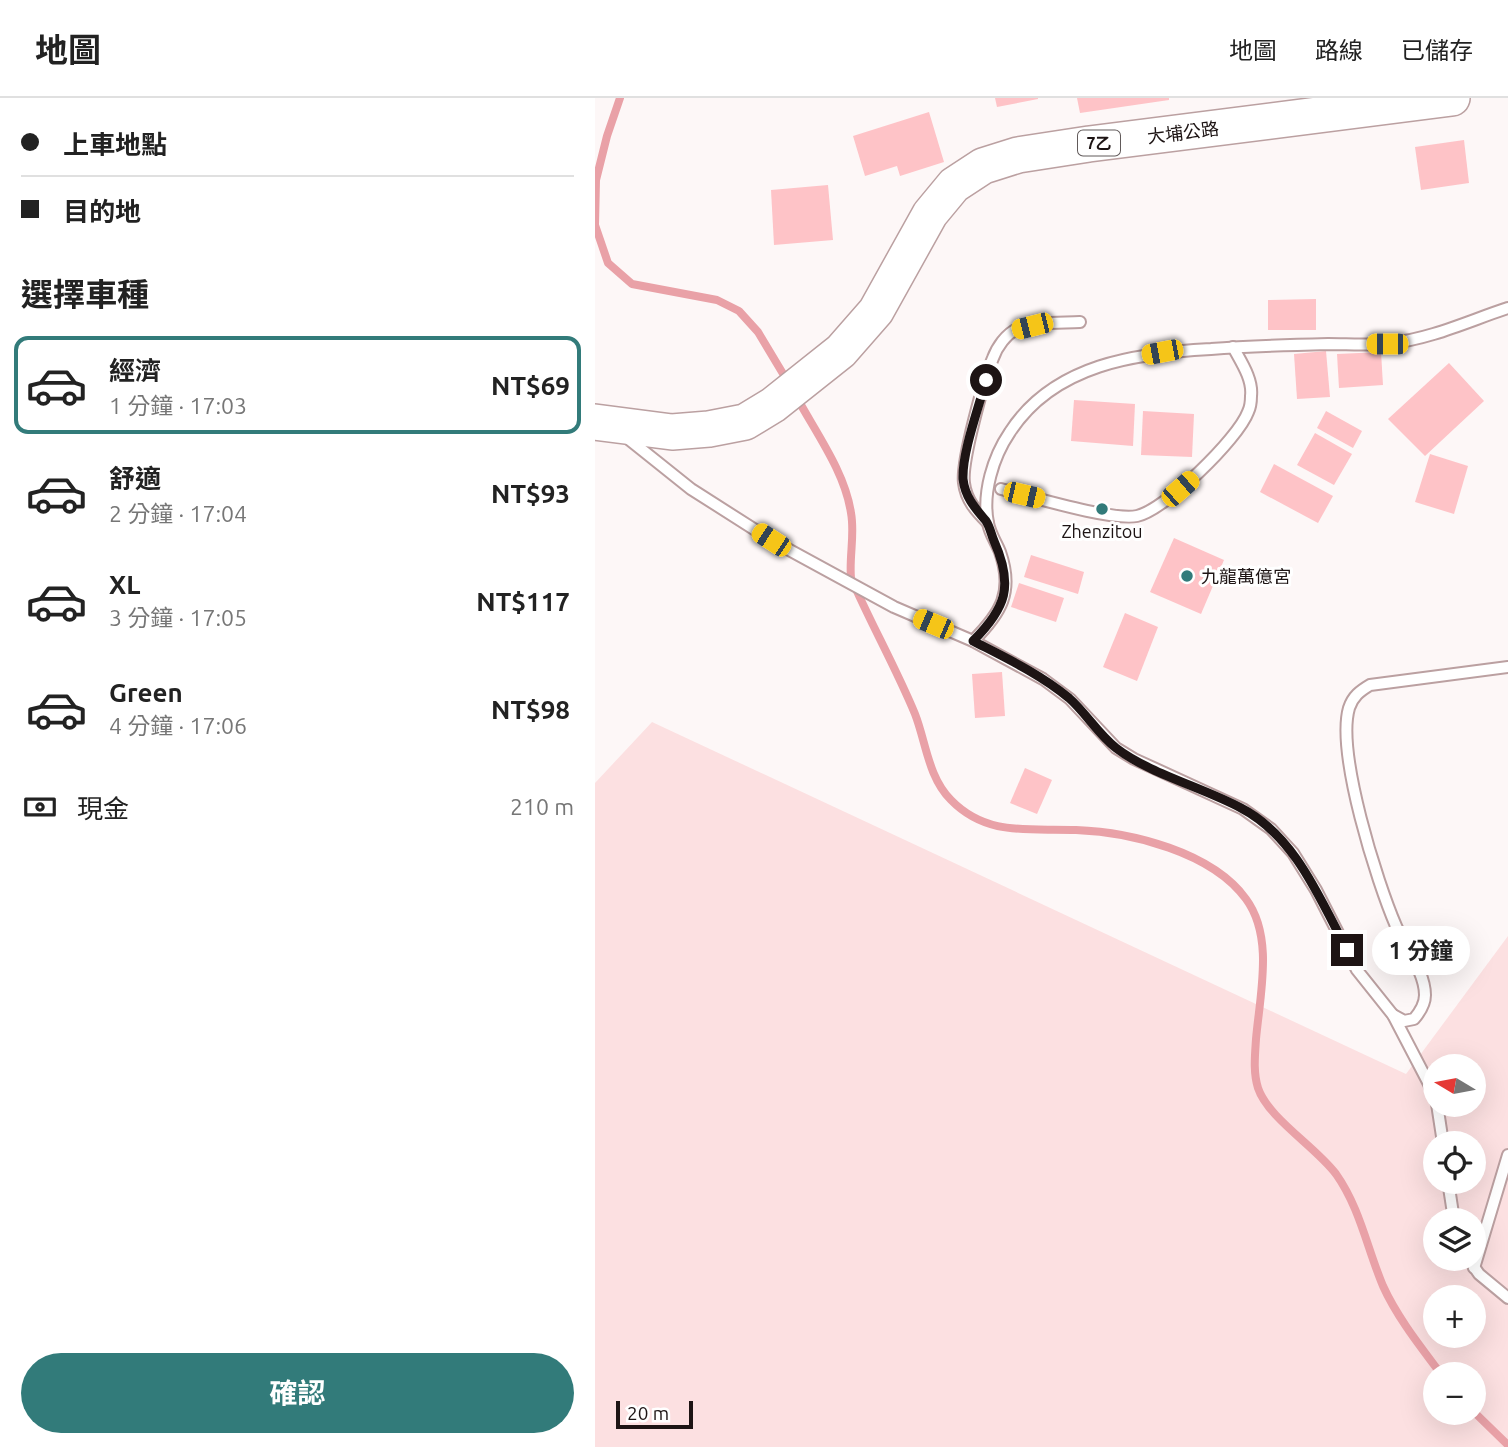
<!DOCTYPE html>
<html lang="zh-TW">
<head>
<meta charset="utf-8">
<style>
	body { margin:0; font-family:Ubuntu,"Noto Sans TC",sans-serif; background:#f6f6f6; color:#222; height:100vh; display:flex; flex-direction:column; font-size:26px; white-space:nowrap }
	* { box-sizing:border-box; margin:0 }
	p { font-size:23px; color:#767676 }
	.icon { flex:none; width:38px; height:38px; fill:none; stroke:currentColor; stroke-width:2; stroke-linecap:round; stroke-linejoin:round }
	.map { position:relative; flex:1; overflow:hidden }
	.side { display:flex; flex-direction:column; background:#fff; width:595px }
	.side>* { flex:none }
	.guide { display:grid; align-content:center; height:154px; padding:0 21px; background:#fff }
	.needle { width:46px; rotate:280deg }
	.fabs { position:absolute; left:828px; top:956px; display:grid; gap:14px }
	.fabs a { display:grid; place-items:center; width:63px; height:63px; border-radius:50%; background:#fff; box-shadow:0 7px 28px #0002; font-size:35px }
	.scale { position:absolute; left:21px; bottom:18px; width:77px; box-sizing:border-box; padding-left:7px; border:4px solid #1d1414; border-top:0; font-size:19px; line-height:24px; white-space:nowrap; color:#1d1414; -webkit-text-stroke:5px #fff; paint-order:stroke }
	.end { position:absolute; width:32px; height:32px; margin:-16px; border:9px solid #1d1414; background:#fff; box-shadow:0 0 0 4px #fff }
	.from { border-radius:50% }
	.bubble { position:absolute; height:49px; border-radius:24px; background:#fff; box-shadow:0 7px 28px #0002; font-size:23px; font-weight:700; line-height:49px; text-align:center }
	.car { position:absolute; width:21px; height:42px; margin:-21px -10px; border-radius:9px; box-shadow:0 0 5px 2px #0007; background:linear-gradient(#f5c518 24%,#345 0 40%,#f5c518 0 76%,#345 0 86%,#f5c518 0) }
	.guide b { display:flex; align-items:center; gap:24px; height:66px; font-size:26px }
	.guide b+b { border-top:2px solid #e0e0e0 }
	.guide i { width:18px; height:18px; background:#222 }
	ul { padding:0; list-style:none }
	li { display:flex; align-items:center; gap:21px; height:98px; margin:0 14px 10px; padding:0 7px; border:4px solid transparent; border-radius:14px }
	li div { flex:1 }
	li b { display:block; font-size:26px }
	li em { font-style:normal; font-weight:700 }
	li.selected { border-color:#327b7a }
	li>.icon { width:63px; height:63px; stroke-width:1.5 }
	h2 { padding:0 21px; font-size:32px; line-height:84px }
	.pay { display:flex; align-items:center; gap:18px; height:77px; padding:0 21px; font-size:26px }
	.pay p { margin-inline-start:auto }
	.button { display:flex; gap:14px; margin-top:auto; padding:14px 21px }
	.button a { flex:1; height:80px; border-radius:42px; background:#327b7a; color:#fff; font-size:28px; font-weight:700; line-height:80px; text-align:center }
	header { display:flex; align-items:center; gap:42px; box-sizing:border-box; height:98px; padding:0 35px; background:#fff; border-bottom:2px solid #e0e0e0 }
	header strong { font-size:33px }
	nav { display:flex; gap:38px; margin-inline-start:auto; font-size:24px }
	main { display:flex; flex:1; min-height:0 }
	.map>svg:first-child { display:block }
	.green { fill:#fce0e1; fill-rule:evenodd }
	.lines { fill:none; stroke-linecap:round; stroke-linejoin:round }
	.stream { stroke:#e9a1a7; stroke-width:8 }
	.building { fill:#fec3c7 }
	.service-casing { stroke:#bba0a1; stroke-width:14 }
	.primary-casing { stroke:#bba0a1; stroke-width:38 }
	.service { stroke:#fff; stroke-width:10 }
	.primary { stroke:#fff; stroke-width:35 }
	.route { stroke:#1d1414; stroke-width:9 }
	.poi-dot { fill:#327b7a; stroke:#fff; stroke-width:2.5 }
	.labels { text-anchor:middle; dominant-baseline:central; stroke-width:6; stroke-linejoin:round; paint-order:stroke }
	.shield { fill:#fff; stroke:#615a5a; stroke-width:2 }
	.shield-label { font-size:16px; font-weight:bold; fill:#1d1414 }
	.street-label { font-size:18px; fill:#1d1414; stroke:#fff }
	.poi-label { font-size:18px; fill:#1d1414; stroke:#fff }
</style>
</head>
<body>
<header>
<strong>地圖</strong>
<nav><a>地圖</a><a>路線</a><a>已儲存</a></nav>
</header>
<main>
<section class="side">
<div class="guide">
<b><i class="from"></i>上車地點</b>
<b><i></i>目的地</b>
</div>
<h2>選擇車種</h2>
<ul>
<li class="selected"><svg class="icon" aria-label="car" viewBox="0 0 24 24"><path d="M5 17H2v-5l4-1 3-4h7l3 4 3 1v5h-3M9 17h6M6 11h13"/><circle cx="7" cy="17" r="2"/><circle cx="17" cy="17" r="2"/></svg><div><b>經濟</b><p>1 分鐘 · 17:03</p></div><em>NT$69</em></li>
<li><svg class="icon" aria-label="car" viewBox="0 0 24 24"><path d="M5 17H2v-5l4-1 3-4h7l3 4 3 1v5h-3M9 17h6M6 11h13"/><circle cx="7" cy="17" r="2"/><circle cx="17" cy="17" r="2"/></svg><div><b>舒適</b><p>2 分鐘 · 17:04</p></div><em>NT$93</em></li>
<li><svg class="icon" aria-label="car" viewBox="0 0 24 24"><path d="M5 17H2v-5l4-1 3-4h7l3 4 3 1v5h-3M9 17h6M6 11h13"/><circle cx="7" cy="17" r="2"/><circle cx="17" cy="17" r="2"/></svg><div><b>XL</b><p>3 分鐘 · 17:05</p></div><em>NT$117</em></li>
<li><svg class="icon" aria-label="car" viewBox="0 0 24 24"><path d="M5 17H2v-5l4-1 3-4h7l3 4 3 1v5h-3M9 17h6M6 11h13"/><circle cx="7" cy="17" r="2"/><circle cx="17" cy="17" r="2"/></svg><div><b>Green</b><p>4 分鐘 · 17:06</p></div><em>NT$98</em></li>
</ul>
<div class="pay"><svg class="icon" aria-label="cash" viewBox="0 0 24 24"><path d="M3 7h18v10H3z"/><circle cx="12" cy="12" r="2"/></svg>現金<p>210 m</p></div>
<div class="button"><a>確認</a></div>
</section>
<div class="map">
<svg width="913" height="1349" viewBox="0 0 913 1349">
	<rect width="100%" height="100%" fill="#fdf7f7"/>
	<path class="green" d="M57,624L811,976L913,838V1349H0V685ZM840,968H878V1006H840ZM840,1045H878V1083H840ZM840,1122H878V1160H840ZM840,1199H878V1237H840ZM840,1276H878V1314H840Z"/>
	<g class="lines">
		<g class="stream">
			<polyline points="25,0 12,38 1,82 0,127 13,165 37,186 122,202 144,213 163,234 193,284"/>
			<path d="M201,298C221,335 250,374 256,415C260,436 254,459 256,480C276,526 301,570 320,616C331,644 333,679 356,702C392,739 435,730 481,732C536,734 617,754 651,801C679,839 665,896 661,941C660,957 658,974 663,990C673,1020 721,1049 741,1076C765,1110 772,1150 788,1188C802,1219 825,1248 846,1276"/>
			<polyline points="878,1313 913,1347"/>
		</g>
	</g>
	<g class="building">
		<polygon points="400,0 443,0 443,1 402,9"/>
		<polygon points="482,0 574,0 574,2 485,15"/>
		<polygon points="334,14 349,64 305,78 302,68 270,78 258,38"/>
		<polygon points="869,42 874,85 826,92 820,49"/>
		<polygon points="233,87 238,142 179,147 176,92"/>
		<polygon points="721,201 721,232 673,232 673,202"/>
		<polygon points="731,253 735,299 702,301 699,256"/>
		<polygon points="786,254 788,287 744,290 742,256"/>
		<polygon points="854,265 889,303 830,358 793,321"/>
		<polygon points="479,302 540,306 538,348 476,343"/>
		<polygon points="548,313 599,316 597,359 546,357"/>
		<polygon points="731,313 767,333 758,350 722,330"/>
		<polygon points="720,335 757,356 739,387 702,367"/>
		<polygon points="835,356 873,368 859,416 820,404"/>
		<polygon points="679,366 738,398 723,425 665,394"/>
		<polygon points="579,440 629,462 606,516 555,494"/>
		<polygon points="436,457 489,474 483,496 429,479"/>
		<polygon points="424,485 469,500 461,524 416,509"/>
		<polygon points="530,515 563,529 542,583 508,569"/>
		<polygon points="407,574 410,618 380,620 377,576"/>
		<polygon points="430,670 457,682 442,716 415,705"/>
	</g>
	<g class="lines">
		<defs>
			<g id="service">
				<polyline points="31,339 96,391 176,442 299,509 378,543 448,581 475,601 521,650 539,661 648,711 676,731 698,755 721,792 762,872 798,917 834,986 840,1002"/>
				<path d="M406,391C435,398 516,423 542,418C570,412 643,341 653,314C655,310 656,303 656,298C658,281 646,264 638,249"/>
				<path d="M393,425C381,413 371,402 369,385C366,364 389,281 398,260C402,249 411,236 422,231C439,223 466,225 485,224"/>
				<path d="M378,543C406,515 419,494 405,454C401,444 395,436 393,425C387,395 398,359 415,334C459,266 542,255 616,251C655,248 694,247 733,246C754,246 776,248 796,245C836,241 876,222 913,210"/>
				<path d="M798,917L809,923L819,921C825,914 830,906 830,897C830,874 810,849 801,828C782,784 741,655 754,610C758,598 765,593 775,587L913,569"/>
				<polyline points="842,1006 848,1045"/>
				<polyline points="853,1083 859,1122"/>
				<polyline points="873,1160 884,1176 913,1200"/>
				<polyline points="879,1170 913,1057"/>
			</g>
			<polyline id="primary" points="0,324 77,334 114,331 150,324 178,307 246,253 281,213 335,116 359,87 388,68 423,57 494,46 857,0"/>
		</defs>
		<use href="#service" class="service-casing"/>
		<use href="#primary" class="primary-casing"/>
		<use href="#service" class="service"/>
		<use href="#primary" class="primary"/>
	</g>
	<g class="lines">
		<path class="route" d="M391,282C384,309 367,354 368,381C370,399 380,410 391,423C395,429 396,436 399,443C419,488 411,510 378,543C411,560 445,576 474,600C491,615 503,636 521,650C553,675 609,690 646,710C700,738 725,801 752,852"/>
	</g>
	<g class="poi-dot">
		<circle cx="507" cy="411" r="7"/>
		<circle cx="592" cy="478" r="7"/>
	</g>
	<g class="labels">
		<rect class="shield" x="483" y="32.5" width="42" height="25" rx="5"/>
		<g class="shield-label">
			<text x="504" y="45">7乙</text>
		</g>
		<g class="street-label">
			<text transform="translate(588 34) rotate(-7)">大埔公路</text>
		</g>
		<g class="poi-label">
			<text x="507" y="433">Zhenzitou</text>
			<text x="606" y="478" text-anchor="start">九龍萬億宮</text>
		</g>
	</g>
</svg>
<div class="fabs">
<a><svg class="needle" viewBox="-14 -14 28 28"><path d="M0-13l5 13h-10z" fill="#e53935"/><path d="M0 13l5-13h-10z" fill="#767676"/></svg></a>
<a><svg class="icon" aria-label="locate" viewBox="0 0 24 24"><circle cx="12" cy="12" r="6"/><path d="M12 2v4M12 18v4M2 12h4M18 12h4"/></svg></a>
<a><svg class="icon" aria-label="layers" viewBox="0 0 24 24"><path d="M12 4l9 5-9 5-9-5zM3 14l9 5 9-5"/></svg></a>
<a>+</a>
<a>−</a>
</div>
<div class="scale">20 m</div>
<i class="end from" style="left:391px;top:282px"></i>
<i class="end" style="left:752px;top:852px"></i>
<div class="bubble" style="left:777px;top:828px;width:98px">1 分鐘</div>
<i class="car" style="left:437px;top:228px;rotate:256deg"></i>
<i class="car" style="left:792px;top:246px;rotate:270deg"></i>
<i class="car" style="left:567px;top:254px;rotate:259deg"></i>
<i class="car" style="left:585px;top:391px;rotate:49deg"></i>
<i class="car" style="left:429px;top:397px;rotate:103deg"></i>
<i class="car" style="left:176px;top:442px;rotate:303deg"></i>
<i class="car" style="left:338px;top:526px;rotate:293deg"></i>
</div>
</main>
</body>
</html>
